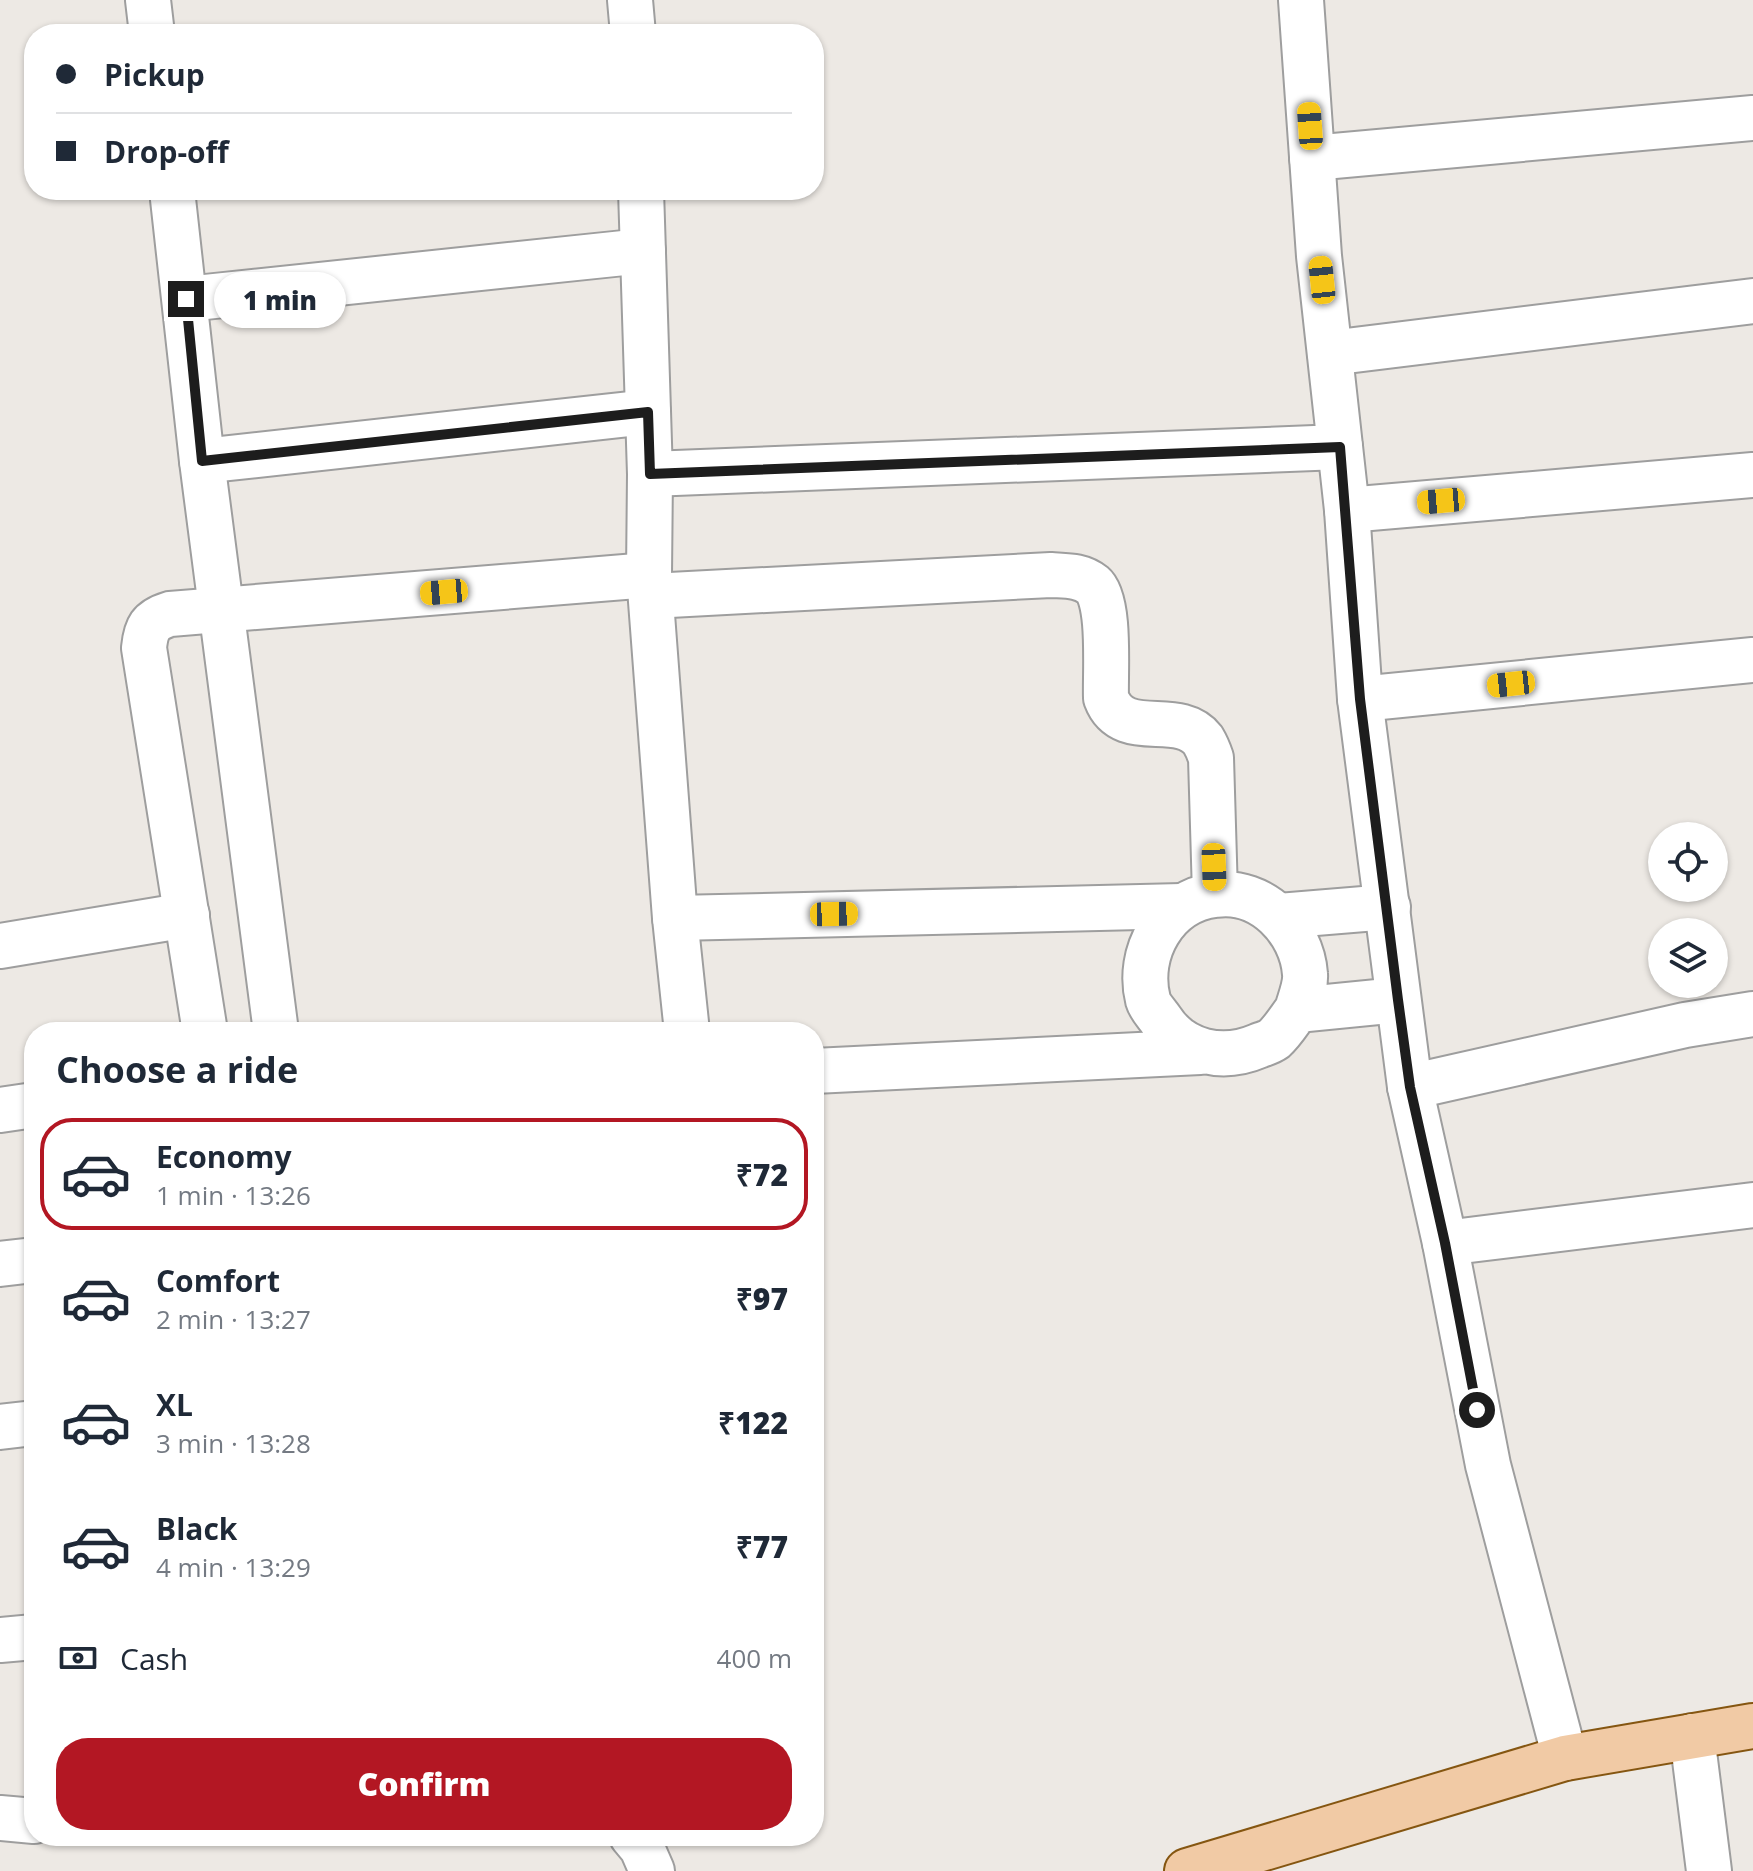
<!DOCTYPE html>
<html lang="en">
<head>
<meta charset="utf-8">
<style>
	body { margin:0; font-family:"Open Sans",sans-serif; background:#f2f2f3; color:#1f2937; height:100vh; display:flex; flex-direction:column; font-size:30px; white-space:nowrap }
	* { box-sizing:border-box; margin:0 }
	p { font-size:26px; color:#747a83 }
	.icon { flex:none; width:44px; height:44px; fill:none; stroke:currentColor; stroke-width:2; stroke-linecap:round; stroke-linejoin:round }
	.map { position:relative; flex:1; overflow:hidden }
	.panel { position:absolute; left:24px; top:1022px; width:800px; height:824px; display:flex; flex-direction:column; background:#fff; border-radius:32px; box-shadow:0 2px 6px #0004 }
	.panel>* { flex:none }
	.top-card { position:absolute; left:24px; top:24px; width:800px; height:176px; border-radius:32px; box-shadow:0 2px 6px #0004; display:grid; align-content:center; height:176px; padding:0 32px; background:#fff }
	.buttons { position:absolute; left:1648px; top:822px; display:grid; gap:16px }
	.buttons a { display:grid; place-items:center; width:80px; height:80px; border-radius:50%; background:#fff; box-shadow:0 2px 6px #0004; font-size:40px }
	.end { position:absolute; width:36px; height:36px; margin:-18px; border:10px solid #1d1d1d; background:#fff; box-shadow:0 0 0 4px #fff }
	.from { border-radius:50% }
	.bubble { position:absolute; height:56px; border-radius:28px; background:#fff; box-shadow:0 2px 6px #0004; font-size:26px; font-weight:800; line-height:56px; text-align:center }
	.car { position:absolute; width:24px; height:48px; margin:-24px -12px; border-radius:10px; box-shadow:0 0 6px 2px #0007; background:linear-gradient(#f5c518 24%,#345 0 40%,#f5c518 0 76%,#345 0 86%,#f5c518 0) }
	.top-card b { display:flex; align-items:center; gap:28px; height:76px; font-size:30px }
	.top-card b+b { border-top:2px solid #e0e1e3 }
	.top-card i { width:20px; height:20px; background:#1f2937 }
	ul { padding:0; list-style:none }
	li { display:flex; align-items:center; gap:24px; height:112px; margin:0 16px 12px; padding:0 16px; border:4px solid transparent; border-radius:32px }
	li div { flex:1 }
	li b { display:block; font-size:30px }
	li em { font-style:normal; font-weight:800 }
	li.on { border-color:#b31723 }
	li>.icon { width:72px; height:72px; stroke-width:1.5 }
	h2 { padding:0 32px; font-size:36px; line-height:96px }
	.pay { display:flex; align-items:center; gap:20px; height:88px; padding:0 32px; font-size:30px }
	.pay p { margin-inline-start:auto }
	.cta { display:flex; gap:16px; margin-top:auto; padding:16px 32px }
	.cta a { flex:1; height:92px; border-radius:32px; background:#b31723; color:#fff; font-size:32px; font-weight:800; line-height:92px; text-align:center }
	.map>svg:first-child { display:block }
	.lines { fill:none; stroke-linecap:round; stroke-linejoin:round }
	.minor-casing { stroke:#9e9e9e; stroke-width:48 }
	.major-casing { stroke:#855611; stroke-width:48 }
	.minor { stroke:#fff; stroke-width:44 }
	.major { stroke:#f1caa5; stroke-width:44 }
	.route { stroke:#1d1d1d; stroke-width:10 }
</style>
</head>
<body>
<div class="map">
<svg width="1753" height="1871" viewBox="0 0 1753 1871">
	<rect width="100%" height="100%" fill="#ede9e4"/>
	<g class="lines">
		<defs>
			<g id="minor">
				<polyline points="148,0 152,34"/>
				<polyline points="630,0 633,34"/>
				<polyline points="1301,0 1319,256 1347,510 1360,699 1410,1087 1445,1243 1488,1465 1565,1758"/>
				<polyline points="1312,158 1753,118"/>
				<polyline points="172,190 202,461 276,1032"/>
				<polyline points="641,190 650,474 649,575 675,918 687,1032"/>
				<polyline points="186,299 643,251"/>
				<polyline points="1330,353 1753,301"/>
				<polyline points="202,461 648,412"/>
				<polyline points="650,474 1340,447"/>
				<polyline points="1347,510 1753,475"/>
				<path d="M651,596L1051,575C1066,576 1081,575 1093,585C1111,600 1105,674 1106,698C1123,743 1178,708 1203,740C1206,745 1209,752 1211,758L1215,894"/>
				<polyline points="1360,699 1753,660"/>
				<polyline points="1279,916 1388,907"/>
				<polyline points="675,918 1182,906"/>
				<polyline points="0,946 187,915"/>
				<path d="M1297,1010C1300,999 1306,985 1305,974C1302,930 1262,888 1215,895C1165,901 1136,953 1148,1000C1150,1007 1157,1014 1161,1020C1182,1053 1223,1061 1258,1046C1263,1044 1270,1042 1274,1039C1283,1031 1290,1019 1297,1010L1398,1000"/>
				<path d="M205,1032L144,648C146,628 150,620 170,614L649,575"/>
				<polyline points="814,1071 1200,1052"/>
				<polyline points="1410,1087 1685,1025 1753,1014"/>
				<polyline points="0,1110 34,1105"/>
				<polyline points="1445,1243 1753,1205"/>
				<polyline points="0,1264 34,1260"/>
				<polyline points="0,1427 34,1423"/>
				<polyline points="0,1640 34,1637"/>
				<polyline points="1692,1736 1709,1871"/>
				<polyline points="0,1818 34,1821"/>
				<polyline points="632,1836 642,1848 652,1871"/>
			</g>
			<polyline id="major" points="1187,1871 1565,1758 1753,1726"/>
		</defs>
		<use href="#minor" class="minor-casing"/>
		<use href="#major" class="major-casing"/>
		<use href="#minor" class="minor"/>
		<use href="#major" class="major"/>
	</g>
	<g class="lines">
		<polyline class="route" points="186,299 202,461 648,412 650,474 1340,447 1360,699 1398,1000 1410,1087 1445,1243 1477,1410"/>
	</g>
</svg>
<div class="buttons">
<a><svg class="icon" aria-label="locate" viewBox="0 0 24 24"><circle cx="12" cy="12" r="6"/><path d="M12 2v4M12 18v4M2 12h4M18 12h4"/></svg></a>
<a><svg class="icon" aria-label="layers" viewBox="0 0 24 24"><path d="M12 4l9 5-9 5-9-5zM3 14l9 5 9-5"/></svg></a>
</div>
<i class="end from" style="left:1477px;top:1410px"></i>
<i class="end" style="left:186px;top:299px"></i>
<div class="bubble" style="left:214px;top:272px;width:132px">1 min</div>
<i class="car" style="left:1310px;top:126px;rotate:356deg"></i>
<i class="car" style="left:1322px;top:280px;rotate:354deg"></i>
<i class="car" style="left:1441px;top:501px;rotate:265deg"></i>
<i class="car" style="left:444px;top:592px;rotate:265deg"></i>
<i class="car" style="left:1511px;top:684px;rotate:264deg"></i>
<i class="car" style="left:1214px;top:867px;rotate:178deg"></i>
<i class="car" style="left:834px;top:914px;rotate:89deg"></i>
<div class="top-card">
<b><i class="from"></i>Pickup</b>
<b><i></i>Drop-off</b>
</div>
<section class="panel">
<h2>Choose a ride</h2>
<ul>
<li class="on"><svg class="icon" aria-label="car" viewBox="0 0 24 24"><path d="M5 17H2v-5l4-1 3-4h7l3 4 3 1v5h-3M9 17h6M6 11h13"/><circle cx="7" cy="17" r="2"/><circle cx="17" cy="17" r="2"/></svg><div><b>Economy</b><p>1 min · 13:26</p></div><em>₹72</em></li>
<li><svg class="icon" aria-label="car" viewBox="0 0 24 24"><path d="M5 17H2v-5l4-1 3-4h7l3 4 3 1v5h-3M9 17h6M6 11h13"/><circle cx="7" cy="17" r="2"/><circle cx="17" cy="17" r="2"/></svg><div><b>Comfort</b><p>2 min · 13:27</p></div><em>₹97</em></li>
<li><svg class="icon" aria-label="car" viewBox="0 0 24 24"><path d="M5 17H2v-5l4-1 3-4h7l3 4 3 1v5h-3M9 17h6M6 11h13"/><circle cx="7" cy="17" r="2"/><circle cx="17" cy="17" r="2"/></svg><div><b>XL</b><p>3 min · 13:28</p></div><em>₹122</em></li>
<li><svg class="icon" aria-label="car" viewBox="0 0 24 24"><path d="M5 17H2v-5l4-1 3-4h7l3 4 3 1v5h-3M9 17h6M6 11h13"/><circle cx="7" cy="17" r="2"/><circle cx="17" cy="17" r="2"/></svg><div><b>Black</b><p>4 min · 13:29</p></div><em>₹77</em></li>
</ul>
<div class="pay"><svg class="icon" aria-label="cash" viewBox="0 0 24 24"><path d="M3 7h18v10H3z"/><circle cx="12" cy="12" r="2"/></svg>Cash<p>400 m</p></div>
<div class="cta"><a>Confirm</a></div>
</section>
</div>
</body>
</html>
